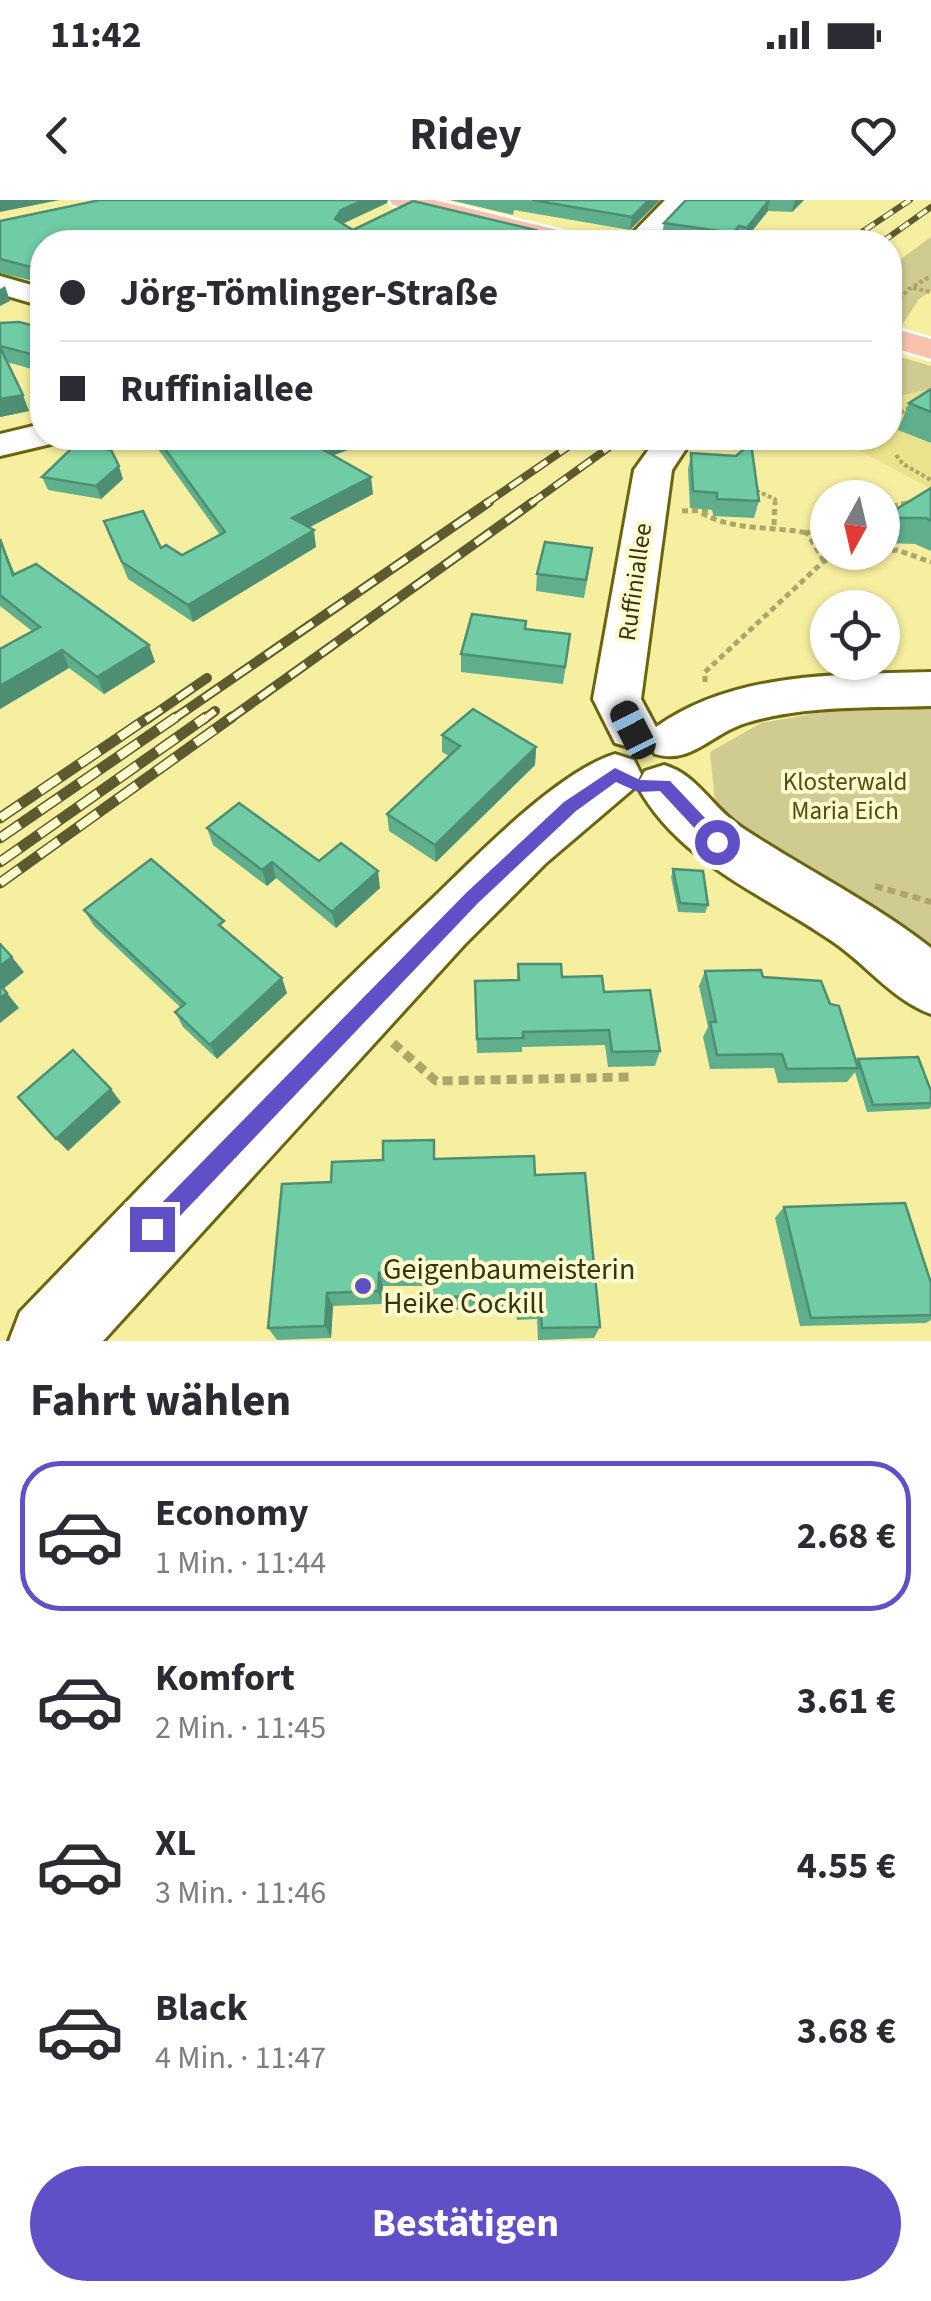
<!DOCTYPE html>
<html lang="de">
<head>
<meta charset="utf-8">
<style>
	body { margin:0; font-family:"Source Sans 3",sans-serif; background:#f7f7f7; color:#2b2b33; height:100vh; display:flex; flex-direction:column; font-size:38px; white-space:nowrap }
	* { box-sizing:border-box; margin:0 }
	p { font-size:32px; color:#7c7c81 }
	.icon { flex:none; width:55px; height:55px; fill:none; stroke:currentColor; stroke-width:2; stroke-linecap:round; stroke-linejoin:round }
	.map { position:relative; height:1141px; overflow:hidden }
	.sheet { display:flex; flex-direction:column; background:#fff; flex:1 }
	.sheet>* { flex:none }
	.top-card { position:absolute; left:30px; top:30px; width:872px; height:220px; border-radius:40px; box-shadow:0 2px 8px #0004; display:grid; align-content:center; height:220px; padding:0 30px; background:#fff }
	.needle { width:65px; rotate:188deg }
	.buttons { position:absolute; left:810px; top:280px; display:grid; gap:20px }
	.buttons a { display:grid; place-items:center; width:90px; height:90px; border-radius:50%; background:#fff; box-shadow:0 2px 8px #0004; font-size:50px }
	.end { position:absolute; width:45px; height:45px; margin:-22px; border:12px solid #5f50c8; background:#fff; box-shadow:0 0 0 5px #fff }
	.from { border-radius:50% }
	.car { position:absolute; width:30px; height:60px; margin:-30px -15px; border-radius:12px; box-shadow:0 0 8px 2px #0007; background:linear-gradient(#222 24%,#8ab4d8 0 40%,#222 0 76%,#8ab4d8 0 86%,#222 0) }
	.top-card b { display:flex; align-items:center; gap:35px; height:95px; font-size:38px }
	.top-card b+b { border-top:2px solid #e1e1e2 }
	.top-card i { width:25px; height:25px; background:#2b2b33 }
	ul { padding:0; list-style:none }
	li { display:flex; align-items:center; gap:30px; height:150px; margin:0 20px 15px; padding:0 10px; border:5px solid transparent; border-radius:40px }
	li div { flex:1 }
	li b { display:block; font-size:38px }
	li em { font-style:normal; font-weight:700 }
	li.active { border-color:#5f50c8 }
	li>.icon { width:90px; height:90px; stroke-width:1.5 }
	h2 { padding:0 30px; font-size:45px; line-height:120px }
	.primary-button { display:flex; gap:20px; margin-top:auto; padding:20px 30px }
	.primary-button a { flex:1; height:115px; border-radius:60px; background:#5f50c8; color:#fff; font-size:40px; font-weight:700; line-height:115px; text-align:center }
	.status { display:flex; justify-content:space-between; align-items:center; height:70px; padding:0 50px; background:#fff; direction:ltr }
	.status svg { height:28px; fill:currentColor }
	header { display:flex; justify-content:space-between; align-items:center; height:130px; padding:0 30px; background:#fff; font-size:45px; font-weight:700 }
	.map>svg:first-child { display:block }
	.built { fill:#ebe38c }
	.green { fill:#d0cb91 }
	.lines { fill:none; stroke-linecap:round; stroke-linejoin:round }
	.minor-casing { stroke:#6c650f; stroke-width:6 }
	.major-casing { stroke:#fff; stroke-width:5 }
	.path-far3 { stroke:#aca66a; stroke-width:4; stroke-dasharray:4 2.5; stroke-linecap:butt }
	.path-far2 { stroke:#aca66a; stroke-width:5; stroke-dasharray:6 4; stroke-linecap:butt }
	.path-far1 { stroke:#aca66a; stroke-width:6; stroke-dasharray:8 5; stroke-linecap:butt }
	.path { stroke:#aca66a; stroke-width:9; stroke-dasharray:10 6; stroke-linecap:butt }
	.minor { fill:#fff; fill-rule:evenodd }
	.major { fill:#f7c3ac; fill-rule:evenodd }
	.rail-far3-casing { stroke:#5e5a30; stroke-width:6 }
	.rail-far2-casing { stroke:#5e5a30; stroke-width:8 }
	.rail-far1-casing { stroke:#5e5a30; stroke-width:10 }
	.rail-casing { stroke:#5e5a30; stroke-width:11 }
	.rail-far3 { stroke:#fefbcd; stroke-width:4; stroke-dasharray:11; stroke-linecap:butt }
	.rail-far2 { stroke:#fefbcd; stroke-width:5; stroke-dasharray:15; stroke-linecap:butt }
	.rail-far1 { stroke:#fefbcd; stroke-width:6; stroke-dasharray:19; stroke-linecap:butt }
	.rail { stroke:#fefbcd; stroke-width:8; stroke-dasharray:24; stroke-linecap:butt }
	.wall { fill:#5faf8d }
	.shaded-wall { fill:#4e8f73 }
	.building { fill:#6fcca4; stroke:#4e8f73; stroke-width:2.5 }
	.route { fill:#5f50c8 }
	.poi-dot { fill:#5f50c8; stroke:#fefbcd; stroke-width:4 }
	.labels { text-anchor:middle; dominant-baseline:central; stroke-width:8; stroke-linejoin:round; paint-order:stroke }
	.street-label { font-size:25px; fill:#373414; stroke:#fefbcd }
	.park-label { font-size:25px; fill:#534d0b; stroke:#fefbcd }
	.near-poi-label { font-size:30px; fill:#373414; stroke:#fefbcd; text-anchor:start }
</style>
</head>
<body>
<div class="status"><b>11:42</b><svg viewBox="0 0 49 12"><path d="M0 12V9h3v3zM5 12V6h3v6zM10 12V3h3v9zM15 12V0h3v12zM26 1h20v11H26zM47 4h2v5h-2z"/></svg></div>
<header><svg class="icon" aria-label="back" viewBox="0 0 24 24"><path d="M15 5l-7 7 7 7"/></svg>Ridey<svg class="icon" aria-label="heart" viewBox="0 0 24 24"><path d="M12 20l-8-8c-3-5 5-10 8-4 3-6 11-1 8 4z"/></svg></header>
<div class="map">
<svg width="931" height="1141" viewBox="0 0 931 1141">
	<rect width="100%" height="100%" fill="#f6efa0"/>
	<polygon class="built" points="931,189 931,289 836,238 890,238 890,198"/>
	<g class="green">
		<polygon points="931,37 931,91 919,99 902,125 890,122 890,67"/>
		<polygon points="890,154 931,166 931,189 890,198"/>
		<polygon points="931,504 931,758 716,612 710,552 761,523 852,507"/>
	</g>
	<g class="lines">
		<defs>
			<g id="minor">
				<polygon points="665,0 691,0 651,42 624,42"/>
				<polygon points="0,76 42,88 42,106 0,94"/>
				<polygon points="42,224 42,238 58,238 55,243 0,256 0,234"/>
				<path d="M657,238H693L672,270L641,499L656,527C735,471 839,475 931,472V506C871,508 804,505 746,523C712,533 691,565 655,554L649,544L633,548L615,543L593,499L634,270Z"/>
				<path d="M615,554L634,560L641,574L634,588L546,663L465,744L103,1141H9L20,1112C155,972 290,832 432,699C477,656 557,572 615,554Z"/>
				<path d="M664,565C698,575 712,608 741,627C804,669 871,701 931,748V814C894,800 870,769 839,746C769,696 680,665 637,585L645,571Z"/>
			</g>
			<g id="major">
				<polygon points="389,0 434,0 583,36 587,42 542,42 393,5"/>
				<polygon points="890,127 931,139 931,159 890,147"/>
			</g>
		</defs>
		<use href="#minor" class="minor-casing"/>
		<use href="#major" class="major-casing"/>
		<g class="path-far3">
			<polyline points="913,88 931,92"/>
			<polyline points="890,108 909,89 931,76"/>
			<polyline points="890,220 913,205"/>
			<polyline points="896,255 903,264 931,280"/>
			<polyline points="750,288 775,299 775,304"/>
			<polyline points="901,304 931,298"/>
		</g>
		<g class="path-far2">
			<polyline points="882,308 914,302"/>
			<polyline points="682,311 713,310"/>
			<path d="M702,313C732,331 773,326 807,333"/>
			<polyline points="774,325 775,302"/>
			<polyline points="882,352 897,350 931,362"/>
			<polyline points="824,361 807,333 828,323"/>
			<polyline points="705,482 705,472 824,361 878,352"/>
		</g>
		<polyline class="path-far1" points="875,686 931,702"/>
		<polyline class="path" points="393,843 436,881 630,877"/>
		<use href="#minor" class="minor"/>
		<use href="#major" class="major"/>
		<defs>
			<g id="rail-far3">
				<polyline points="847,42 910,0"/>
				<polyline points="882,42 931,7"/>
			</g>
			<g id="rail-far2">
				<polyline points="485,304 581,238"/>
				<polyline points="530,304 622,238"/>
			</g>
			<g id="rail-far1">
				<polyline points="146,520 207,478"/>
				<polyline points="172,520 489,302"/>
				<polyline points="203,520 215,511"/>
				<polyline points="228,520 533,302"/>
			</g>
			<g id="rail">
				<polyline points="0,618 149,517"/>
				<polyline points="0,638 176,517"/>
				<polyline points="0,662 206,517"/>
				<polyline points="0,683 232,517"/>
			</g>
		</defs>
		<use href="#rail-far3" class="rail-far3-casing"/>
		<use href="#rail-far2" class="rail-far2-casing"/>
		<use href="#rail-far1" class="rail-far1-casing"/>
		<use href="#rail" class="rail-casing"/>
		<use href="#rail-far3" class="rail-far3"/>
		<use href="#rail-far2" class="rail-far2"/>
		<use href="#rail-far1" class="rail-far1"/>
		<use href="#rail" class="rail"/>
	</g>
	<g class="wall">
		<polygon points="450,0 660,0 630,30 514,10 513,15"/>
		<polygon points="686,0 804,0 792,12 768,11 744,41 736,40 734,42 701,42 662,36 664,23"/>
		<polygon points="387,3 342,24 353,30 535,30 42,42 42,83 0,73 0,21"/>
		<polygon points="0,123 42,128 42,172 7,162 29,211 0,217"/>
		<polygon points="931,189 931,243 898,230 909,203"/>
		<polygon points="150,238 382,238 333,255 373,294 309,327 316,347 193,422 128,379 104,321 161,348 182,355 220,335"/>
		<polygon points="691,253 759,301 754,318 713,316 713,310 690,308 688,270"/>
		<polygon points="42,277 123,279 101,299 48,290"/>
		<polygon points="931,288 931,351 915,344 882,343 882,317"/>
		<polygon points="0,339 15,374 149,445 155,462 104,494 69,468 0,509 0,449 32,431 0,406"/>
		<polygon points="590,365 584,398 536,391 537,374"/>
		<polygon points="526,429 568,452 563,484 461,472 461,454"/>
		<polygon points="442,535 536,547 535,565 436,662 389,631 387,614 449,556 442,552"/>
		<polygon points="207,628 319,661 380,688 336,728 276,678 267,686 213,645"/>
		<polygon points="673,669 708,705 705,713 678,712 671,677"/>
		<polygon points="84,710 229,734 287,793 217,859 183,827 175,812 180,807 94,726"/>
		<polygon points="518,764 604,792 660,851 655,866 608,867 605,845 522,847 522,852 477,853 475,781 517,780"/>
		<polygon points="705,771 763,777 856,862 858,859 931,891 931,907 929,909 867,912 855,872 847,882 778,883 774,868 710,869 703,837 708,827 699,786"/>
		<polygon points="435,959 535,975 600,1127 594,1138 538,1140 537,1119 517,1120 516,1113 485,1113 485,1108 435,1111 433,1086 383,1086 382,1104 333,1106 331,1138 277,1140 268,1128 331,982"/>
		<polygon points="784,1007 931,1083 931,1120 926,1123 800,1126 775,1018"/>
	</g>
	<g class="shaded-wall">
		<polygon points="0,0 60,0 0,12"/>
		<polygon points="364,0 388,0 387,3 342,24 335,19 341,10"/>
		<polygon points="649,0 660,0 630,30 632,17"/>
		<polygon points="769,0 768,11 744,41 747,28"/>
		<polygon points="795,0 804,0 792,12"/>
		<polygon points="739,26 736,40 734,42 731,42 733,33"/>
		<polygon points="535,30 535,42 513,42"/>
		<polygon points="5,86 10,101 0,106 0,89"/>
		<polygon points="23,195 29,211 0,217 0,199"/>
		<polygon points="335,238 382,238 317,261 315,245"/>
		<polygon points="119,266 123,279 101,299 96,286"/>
		<polygon points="371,277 373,294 295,335 292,318"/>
		<polygon points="314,330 316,347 193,422 188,405"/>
		<polygon points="149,445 155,462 104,494 97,477"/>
		<polygon points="62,450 69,468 0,509 0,486"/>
		<polygon points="536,547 535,565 436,662 435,645"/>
		<polygon points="272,662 276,678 267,686 262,670"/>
		<polygon points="378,671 380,688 336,728 332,712"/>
		<polygon points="12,757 24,772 2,790 0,787 0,766"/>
		<polygon points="282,778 287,793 217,859 210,845"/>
		<polygon points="7,793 19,808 0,823 0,798"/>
		<polygon points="111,889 121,902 68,951 56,939"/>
		<polygon points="379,1073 383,1086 382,1104 378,1091"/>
		<polygon points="327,1093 333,1106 331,1138 325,1126"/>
	</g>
	<g class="building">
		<polygon points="100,0 364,0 341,10 335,19 353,30 413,1 535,30 513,42 42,42 42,70 0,59 0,21"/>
		<polygon points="532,0 649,0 632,17"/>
		<polygon points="686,0 769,0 747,28 739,26 733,33 664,23"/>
		<polygon points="19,122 42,128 42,157 0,146 0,123"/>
		<polygon points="0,147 23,195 0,199"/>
		<polygon points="931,189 931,212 909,203"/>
		<polygon points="157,238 335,238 315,245 371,277 292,318 314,330 188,405 122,362 104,321 143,311 161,348 166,345 182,355 225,332"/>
		<polygon points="751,243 759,301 717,299 717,293 693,291 691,253 736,256"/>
		<polygon points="76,244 111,250 119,266 96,286 42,277"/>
		<polygon points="931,288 931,321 926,318 882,318"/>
		<polygon points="0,339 13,375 36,364 149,445 97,477 62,450 0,486 0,449 40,427 0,395"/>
		<polygon points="545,342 592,348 586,380 537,374"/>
		<polygon points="472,414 526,421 525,429 570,434 565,467 461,454"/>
		<polygon points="473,509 536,547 435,645 387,614 460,546 442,535"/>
		<polygon points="239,603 319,661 341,643 378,671 332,712 272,662 262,670 207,628"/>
		<polygon points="151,659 224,721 219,725 282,778 210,845 175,812 185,804 84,710"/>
		<polygon points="673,669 703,671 708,705 680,703"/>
		<polygon points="0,744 12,757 0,766"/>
		<polygon points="518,764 561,764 562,777 602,776 604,792 650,790 660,851 612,852 609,830 523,832 523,838 477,839 475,781 519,780"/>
		<polygon points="761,770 763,777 821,781 830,804 839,806 858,868 787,869 782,854 717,855 710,822 716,822 705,771"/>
		<polygon points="0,785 7,793 0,798"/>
		<polygon points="73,850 111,889 56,939 18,897"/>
		<polygon points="918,857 931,891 931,903 873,905 858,859"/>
		<polygon points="434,940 434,959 534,956 535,975 585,973 600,1127 542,1128 540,1107 520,1108 519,1100 486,1100 486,1095 433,1098 433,1072 379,1073 378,1091 327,1093 325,1126 268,1128 282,984 331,982 332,962 383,960 383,941"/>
		<polygon points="905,1003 931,1083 931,1115 811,1118 784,1007"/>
	</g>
	<polygon class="route" points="615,568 640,580 670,581 723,637 723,646 711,646 660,591 638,592 616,582 576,611 478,703 160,1037 152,1041 144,1037 140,1029 144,1021 466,693 564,602"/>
	<circle class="poi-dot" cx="363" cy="1086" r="10"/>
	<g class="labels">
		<g class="street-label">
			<text transform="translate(635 382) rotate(-82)">Ruffiniallee</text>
		</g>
		<g class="park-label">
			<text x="845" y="582">Klosterwald<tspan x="845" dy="29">Maria Eich</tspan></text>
		</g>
		<g class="near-poi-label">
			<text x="383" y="1069">Geigenbaumeisterin<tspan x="383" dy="34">Heike Cockill</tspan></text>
		</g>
	</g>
</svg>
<div class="buttons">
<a><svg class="needle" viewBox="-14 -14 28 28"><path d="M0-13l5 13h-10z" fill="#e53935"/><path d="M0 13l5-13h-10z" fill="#7c7c81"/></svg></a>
<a><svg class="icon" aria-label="locate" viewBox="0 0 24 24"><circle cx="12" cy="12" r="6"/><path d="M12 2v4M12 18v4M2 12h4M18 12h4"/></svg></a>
</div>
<i class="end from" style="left:717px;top:642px"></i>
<i class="end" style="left:152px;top:1029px"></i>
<i class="car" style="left:633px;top:530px;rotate:333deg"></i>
<div class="top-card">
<b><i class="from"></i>Jörg-Tömlinger-Straße</b>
<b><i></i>Ruffiniallee</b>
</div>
</div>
<section class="sheet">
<h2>Fahrt wählen</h2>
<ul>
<li class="active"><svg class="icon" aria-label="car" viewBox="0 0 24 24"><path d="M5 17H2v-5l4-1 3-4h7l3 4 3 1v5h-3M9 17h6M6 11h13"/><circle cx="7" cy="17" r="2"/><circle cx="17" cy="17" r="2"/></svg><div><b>Economy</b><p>1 Min. · 11:44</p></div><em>2.68 €</em></li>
<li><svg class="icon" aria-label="car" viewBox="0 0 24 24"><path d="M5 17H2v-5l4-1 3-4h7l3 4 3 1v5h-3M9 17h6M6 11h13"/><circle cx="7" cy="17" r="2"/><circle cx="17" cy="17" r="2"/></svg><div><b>Komfort</b><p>2 Min. · 11:45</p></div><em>3.61 €</em></li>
<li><svg class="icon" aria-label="car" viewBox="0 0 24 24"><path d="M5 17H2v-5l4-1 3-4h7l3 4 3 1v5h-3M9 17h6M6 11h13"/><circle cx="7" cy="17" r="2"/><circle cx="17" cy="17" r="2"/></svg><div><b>XL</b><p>3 Min. · 11:46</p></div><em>4.55 €</em></li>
<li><svg class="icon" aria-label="car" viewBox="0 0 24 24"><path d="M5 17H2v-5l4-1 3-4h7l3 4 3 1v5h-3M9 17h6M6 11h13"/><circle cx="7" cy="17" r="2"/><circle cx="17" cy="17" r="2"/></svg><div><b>Black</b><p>4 Min. · 11:47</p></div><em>3.68 €</em></li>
</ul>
<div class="primary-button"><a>Bestätigen</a></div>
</section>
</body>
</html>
